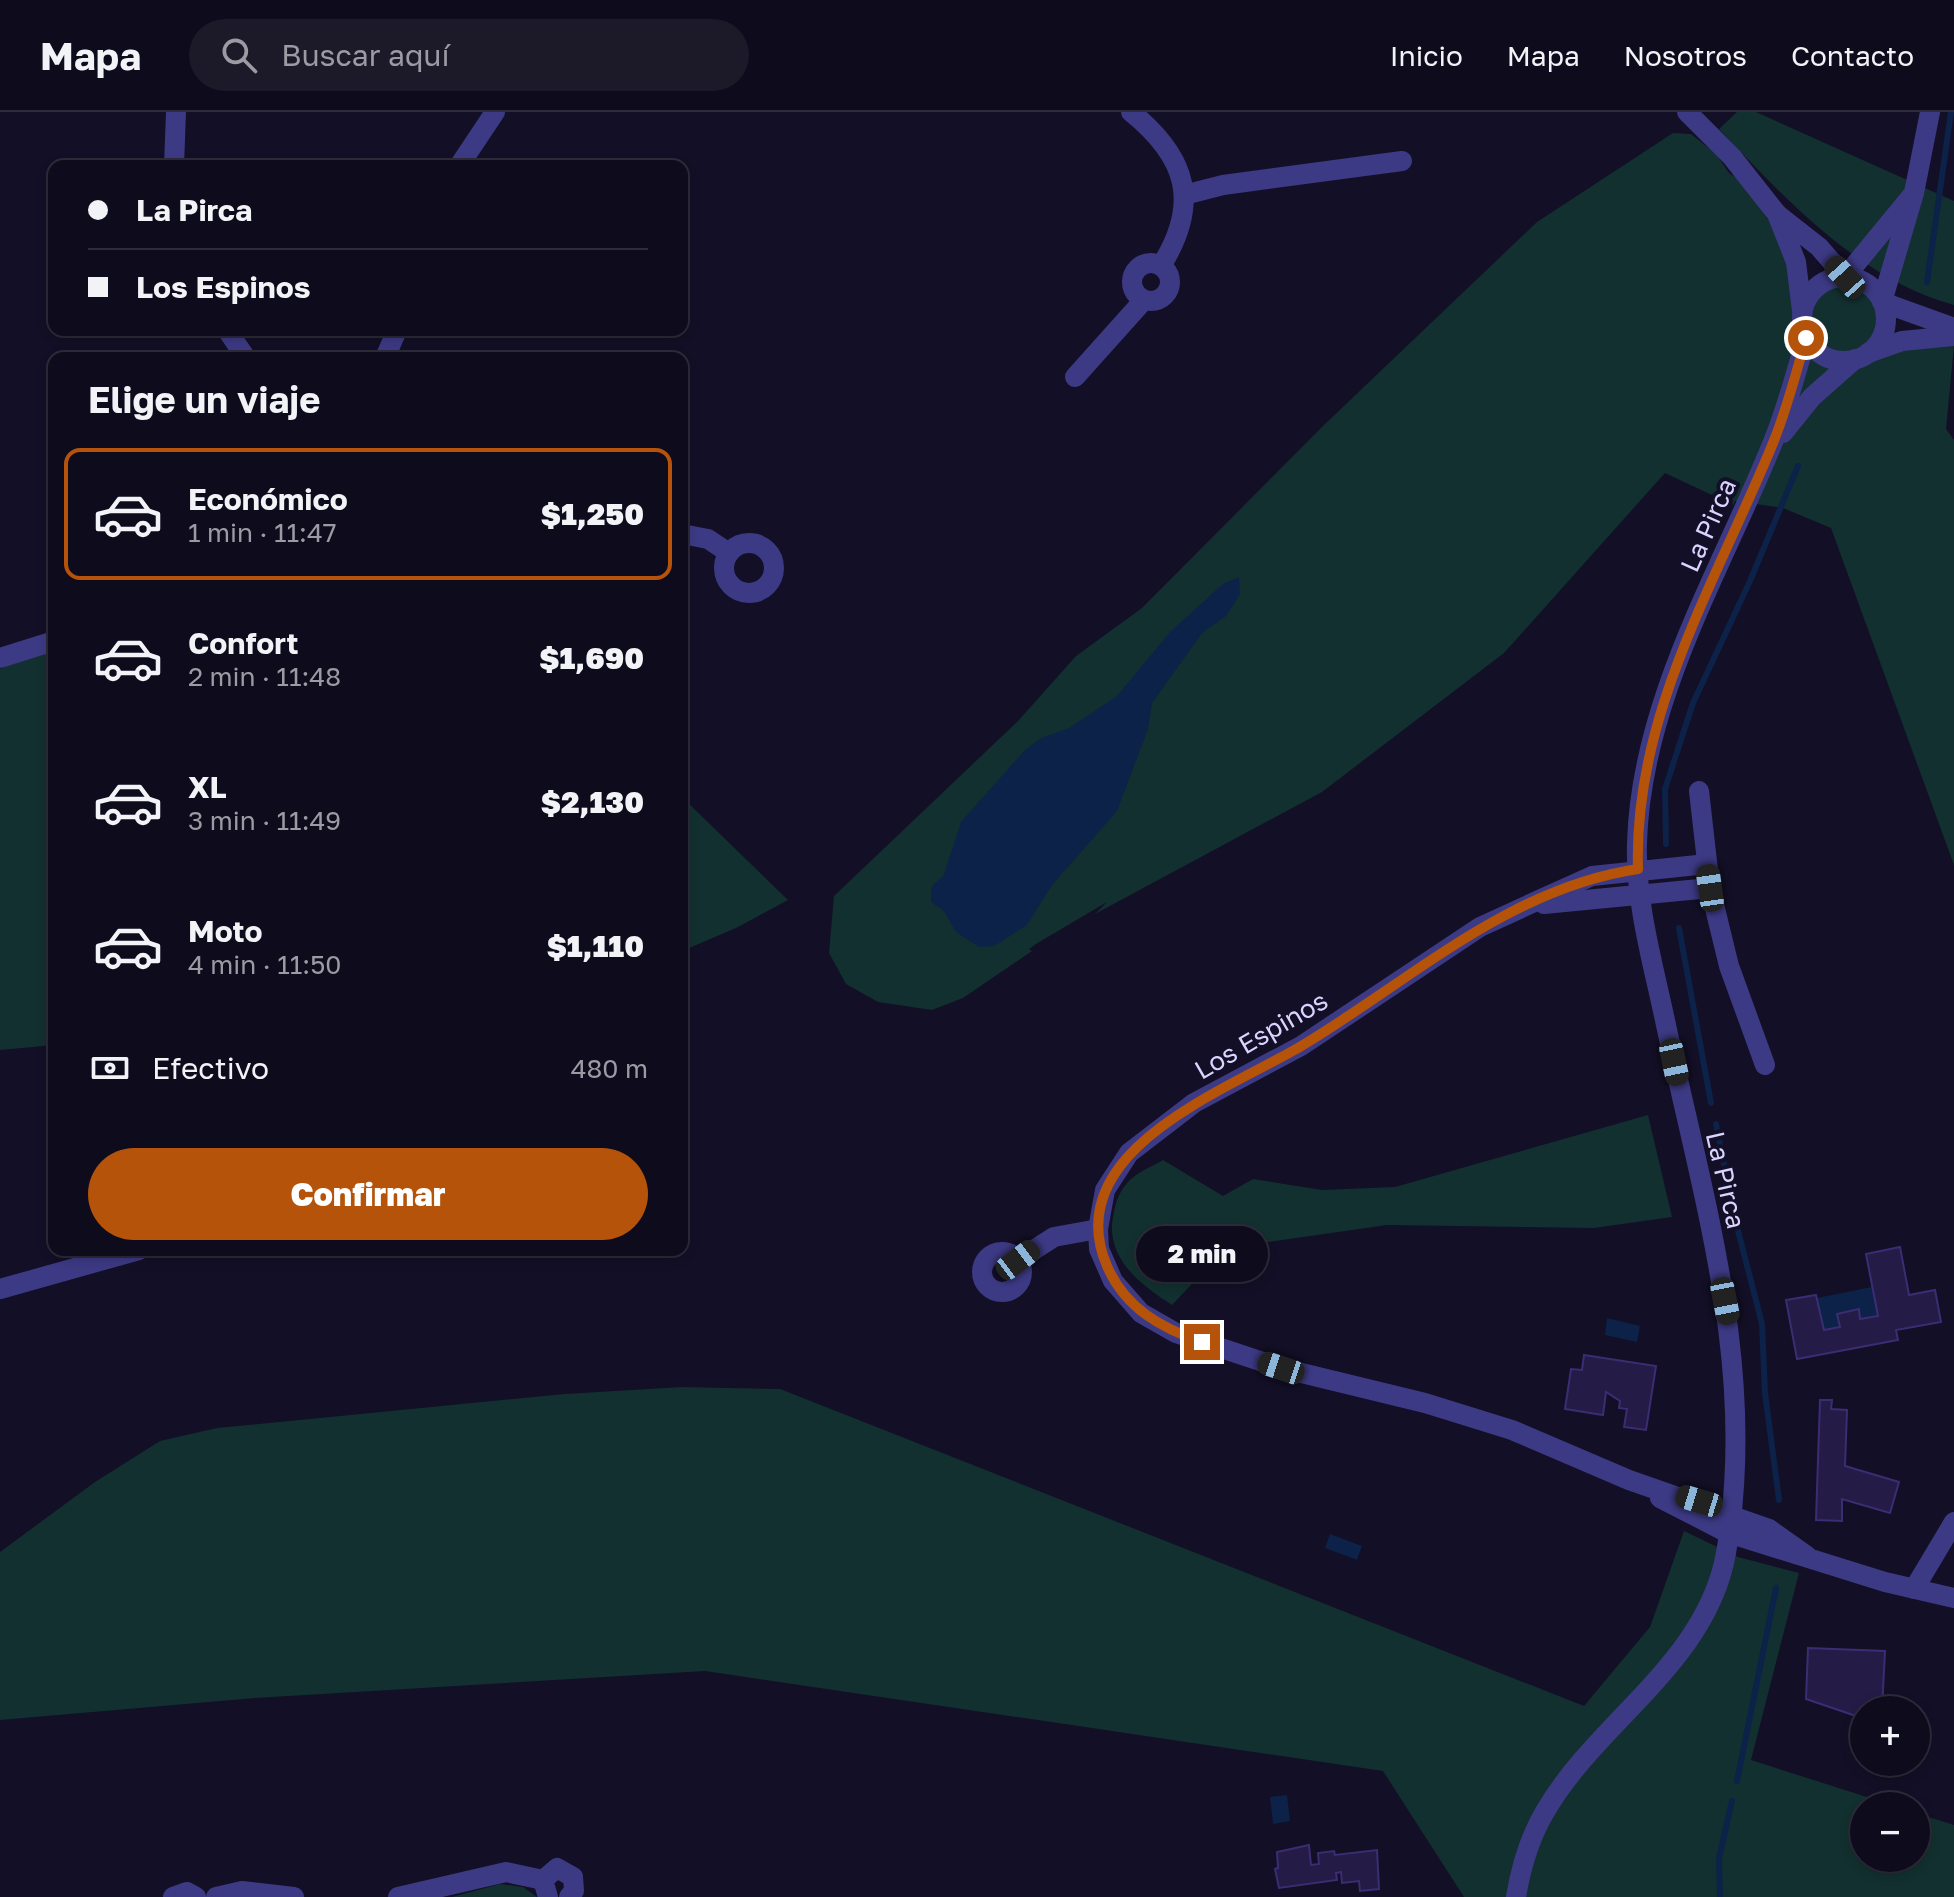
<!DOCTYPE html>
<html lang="es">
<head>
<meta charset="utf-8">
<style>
	body { margin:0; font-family:"Golos Text",sans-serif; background:#1c1929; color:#f1f3f6; height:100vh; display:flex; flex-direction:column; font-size:30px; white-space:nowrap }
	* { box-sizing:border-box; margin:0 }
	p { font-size:26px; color:#9b9ba3 }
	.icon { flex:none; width:44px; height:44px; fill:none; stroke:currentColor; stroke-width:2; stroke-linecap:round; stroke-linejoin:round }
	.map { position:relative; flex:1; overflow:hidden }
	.panel { position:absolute; left:48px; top:240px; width:640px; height:904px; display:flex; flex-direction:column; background:#0e0b1c; border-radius:16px; box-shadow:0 4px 12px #0003,0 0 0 2px #2e2b3b }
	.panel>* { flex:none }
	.top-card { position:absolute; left:48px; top:48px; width:640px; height:176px; border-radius:16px; box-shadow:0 4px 12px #0003,0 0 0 2px #2e2b3b; display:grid; align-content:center; height:176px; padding:0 40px; background:#0e0b1c }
	.buttons { position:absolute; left:1850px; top:1584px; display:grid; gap:16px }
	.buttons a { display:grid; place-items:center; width:80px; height:80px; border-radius:50%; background:#0e0b1c; box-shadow:0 4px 12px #0003,0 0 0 2px #2e2b3b; font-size:40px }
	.end { position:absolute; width:36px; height:36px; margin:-18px; border:10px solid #b45309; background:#fff; box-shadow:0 0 0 4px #fff }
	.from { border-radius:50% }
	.bubble { position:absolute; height:56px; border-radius:28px; background:#0e0b1c; box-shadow:0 4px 12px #0003,0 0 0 2px #2e2b3b; font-size:26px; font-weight:800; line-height:56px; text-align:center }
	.car { position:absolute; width:24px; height:48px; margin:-24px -12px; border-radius:10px; box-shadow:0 0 6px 2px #0007; background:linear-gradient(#222 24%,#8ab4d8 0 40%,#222 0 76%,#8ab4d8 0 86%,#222 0) }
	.top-card b { display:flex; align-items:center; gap:28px; height:76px; font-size:30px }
	.top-card b+b { border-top:2px solid #2e2b3b }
	.top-card i { width:20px; height:20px; background:#f1f3f6 }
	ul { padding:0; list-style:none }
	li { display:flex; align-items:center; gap:24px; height:132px; margin:0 16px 12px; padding:0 24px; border:4px solid transparent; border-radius:16px }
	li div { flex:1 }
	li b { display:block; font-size:30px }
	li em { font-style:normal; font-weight:800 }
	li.active { border-color:#b45309 }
	li>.icon { width:72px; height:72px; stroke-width:1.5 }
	h2 { padding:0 40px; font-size:36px; line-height:96px }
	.pay { display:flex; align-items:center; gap:20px; height:88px; padding:0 40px; font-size:30px }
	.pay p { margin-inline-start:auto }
	.primary-button { display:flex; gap:16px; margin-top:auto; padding:16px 40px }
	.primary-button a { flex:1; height:92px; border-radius:48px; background:#b45309; color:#fff; font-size:32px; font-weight:800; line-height:92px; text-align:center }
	header { display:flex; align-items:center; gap:48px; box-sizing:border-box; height:112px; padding:0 40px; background:#0e0b1c; border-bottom:2px solid #2e2b3b }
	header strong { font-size:38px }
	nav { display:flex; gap:44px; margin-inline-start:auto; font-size:28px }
	.search { width:560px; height:72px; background:#1c1929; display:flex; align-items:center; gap:20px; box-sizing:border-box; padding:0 28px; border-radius:44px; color:#9b9ba3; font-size:30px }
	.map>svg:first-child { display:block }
	.green { fill:#12302f }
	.water { fill:#0c2248 }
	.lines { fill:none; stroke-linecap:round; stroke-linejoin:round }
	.stream { stroke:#0c2248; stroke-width:6 }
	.building { fill:#241b47; stroke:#3b2d73; stroke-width:2 }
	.minor { stroke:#3d3a85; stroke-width:20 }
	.route { stroke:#b45309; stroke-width:10 }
	.labels { text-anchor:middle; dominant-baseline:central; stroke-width:8; stroke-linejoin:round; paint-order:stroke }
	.street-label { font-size:26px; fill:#d9d4ff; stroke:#130f26 }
</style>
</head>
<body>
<header>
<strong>Mapa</strong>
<div class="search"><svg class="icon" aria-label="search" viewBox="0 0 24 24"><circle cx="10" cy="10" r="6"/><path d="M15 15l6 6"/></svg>Buscar aquí</div>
<nav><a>Inicio</a><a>Mapa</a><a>Nosotros</a><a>Contacto</a></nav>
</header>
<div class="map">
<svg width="1954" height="1785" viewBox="0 0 1954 1785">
	<rect width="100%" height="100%" fill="#130f26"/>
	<g class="green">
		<path d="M1737,0H1756L1954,89V193C1859,167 1785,87 1719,17Z"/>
		<polygon points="1673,21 1691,22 1716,42 1729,61 1743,70 1771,112 1791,161 1796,219 1812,244 1855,255 1897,239 1954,233 1946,317 1954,328 1954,753 1831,416 1783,396 1735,389 1733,393 1665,361 1504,541 1322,680 1095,802 1107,790 1036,832 1029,837 1032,839 963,886 932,898 878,890 846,872 829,841 834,784 1018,609 1076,544 1142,496 1324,313 1537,110"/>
		<circle cx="1844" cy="206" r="37"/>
		<polygon points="45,535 50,537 54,554 54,933 0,938 0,557"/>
		<polygon points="682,685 788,788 736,816 682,839"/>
		<path d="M1648,1003L1672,1105L1594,1116L1387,1113L1226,1136L1172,1193C1138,1171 1103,1144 1114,1100C1116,1088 1121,1076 1131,1067C1140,1059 1153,1054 1163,1048L1223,1084L1253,1067L1322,1078L1395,1075Z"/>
		<polygon points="682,1275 780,1277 1584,1594 1650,1515 1684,1419 1738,1445 1799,1461 1751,1648 1895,1694 1864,1694 1864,1746 1916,1746 1916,1701 1954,1713 1954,1785 1464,1785 1383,1659 705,1559 255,1586 0,1608 0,1440 95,1370 160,1329 217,1316 565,1282"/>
		<polygon points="500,1772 523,1775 537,1785 452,1785"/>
	</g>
	<g class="water">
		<polygon points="1239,465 1240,482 1226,504 1202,521 1152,591 1148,617 1117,699 1052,773 1027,813 994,834 979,835 956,820 944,799 931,790 931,775 943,764 961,710 1025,638 1041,626 1069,616 1117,584 1170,520 1223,472"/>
		<polygon points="1872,1175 1878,1204 1860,1207 1858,1198 1838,1201 1840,1215 1824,1218 1817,1186"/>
		<polygon points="1607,1206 1640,1214 1637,1230 1605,1223"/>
		<polygon points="1330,1422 1362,1434 1357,1448 1325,1436"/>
		<polygon points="1287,1683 1290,1709 1273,1712 1270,1685"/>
	</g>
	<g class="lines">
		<g class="stream">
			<polyline points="1927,170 1951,0"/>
			<polyline points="1666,732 1665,677 1693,591 1750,469 1798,354"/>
			<polyline points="1679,816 1711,991"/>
			<polyline points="1716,1012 1735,1107 1762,1212 1765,1281 1779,1388"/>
			<polyline points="1737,1669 1776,1476"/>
			<polyline points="1720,1785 1719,1746 1732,1689"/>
		</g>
	</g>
	<g class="building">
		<polygon points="1900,1135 1909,1183 1935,1178 1941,1210 1896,1218 1898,1228 1797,1247 1786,1188 1816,1183 1824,1218 1840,1215 1837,1202 1859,1197 1860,1207 1878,1204 1866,1142"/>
		<polygon points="1584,1243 1656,1254 1646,1318 1624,1315 1627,1297 1619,1296 1620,1289 1606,1280 1603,1303 1565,1297 1571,1257 1582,1258"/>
		<polygon points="1820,1288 1832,1288 1831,1297 1847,1298 1845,1354 1899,1370 1890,1401 1842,1387 1842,1409 1816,1408"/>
		<polygon points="1808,1536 1885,1539 1882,1598 1864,1598 1864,1625 1856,1624 1856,1604 1806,1587"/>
		<polygon points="1309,1733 1311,1753 1319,1752 1318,1741 1334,1739 1335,1743 1377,1738 1379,1777 1360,1779 1359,1769 1342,1771 1341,1760 1336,1761 1337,1768 1279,1776 1275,1757 1278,1756 1277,1740"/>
	</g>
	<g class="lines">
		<g class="minor">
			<path d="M1131,0C1188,46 1200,92 1161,154"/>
			<polyline points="1687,0 1732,45 1777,102 1819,135 1845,165 1914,81"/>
			<polyline points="1930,0 1914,81 1882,190 1954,216"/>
			<polyline points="174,54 176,0"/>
			<polyline points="459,54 495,0"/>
			<polyline points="1184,83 1223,73 1402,49"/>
			<polyline points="1777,102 1796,150 1802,199"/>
			<circle cx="1151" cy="170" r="19"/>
			<circle cx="1844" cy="207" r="42"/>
			<polyline points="227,218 246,246"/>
			<polyline points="1868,241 1902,229 1954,224"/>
			<polyline points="385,246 397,218"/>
			<polyline points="1075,265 1144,188"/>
			<polyline points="1783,321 1812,285 1855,247"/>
			<polyline points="682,422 708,427 729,441"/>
			<circle cx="749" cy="456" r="25"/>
			<polyline points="0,546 54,529"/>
			<polyline points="1699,679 1710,776 1729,854 1765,953"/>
			<polyline points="1707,752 1592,764 1528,793 1480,815 1301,934 1194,991 1129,1041 1105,1078 1098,1117 1099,1137 1113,1169 1141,1201 1176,1221 1281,1256 1425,1291 1512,1318 1629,1368 1769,1417 1807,1444"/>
			<polyline points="1544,792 1710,776"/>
			<circle cx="1002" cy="1160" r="20"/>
			<polyline points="1018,1148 1054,1125 1098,1117"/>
			<polyline points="0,1177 139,1138"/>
			<polyline points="1660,1386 1728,1421 1885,1470 1954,1486"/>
			<polyline points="1914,1477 1954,1410"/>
			<polyline points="173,1785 187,1780 196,1785"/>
			<polyline points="216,1785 242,1779 294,1785"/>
			<polyline points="398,1785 506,1760 543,1768"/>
			<polyline points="548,1785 543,1768 557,1756 573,1765 574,1779 569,1785"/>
			<path d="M1516,1785C1521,1755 1530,1724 1546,1698C1598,1609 1707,1550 1726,1441C1758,1260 1703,1088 1666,913C1654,855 1635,791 1637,731C1641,588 1721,459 1773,330C1787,296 1796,261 1806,226"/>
		</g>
	</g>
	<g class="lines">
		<path class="route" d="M1202,1230C1161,1216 1125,1196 1107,1154C1057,1038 1230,977 1303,933C1411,868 1509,776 1638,757C1633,604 1717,468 1773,331C1787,297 1796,261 1806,226"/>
	</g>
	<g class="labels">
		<g class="street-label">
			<text transform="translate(1708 413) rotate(-66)">La Pirca</text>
			<text transform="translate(1261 923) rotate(-30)">Los Espinos</text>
			<text transform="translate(1726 1068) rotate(77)">La Pirca</text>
		</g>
	</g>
</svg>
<div class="buttons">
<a>+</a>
<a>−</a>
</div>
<i class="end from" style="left:1806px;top:226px"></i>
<i class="end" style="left:1202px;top:1230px"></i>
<div class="bubble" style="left:1136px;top:1114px;width:132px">2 min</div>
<i class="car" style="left:1845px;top:165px;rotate:318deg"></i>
<i class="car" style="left:1710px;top:776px;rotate:352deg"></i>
<i class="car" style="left:1674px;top:950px;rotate:168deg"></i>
<i class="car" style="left:1018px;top:1148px;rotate:53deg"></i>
<i class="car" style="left:1725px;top:1189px;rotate:169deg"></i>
<i class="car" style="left:1281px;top:1256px;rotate:288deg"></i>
<i class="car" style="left:1699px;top:1389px;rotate:287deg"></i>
<div class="top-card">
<b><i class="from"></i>La Pirca</b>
<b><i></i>Los Espinos</b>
</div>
<section class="panel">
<h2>Elige un viaje</h2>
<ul>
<li class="active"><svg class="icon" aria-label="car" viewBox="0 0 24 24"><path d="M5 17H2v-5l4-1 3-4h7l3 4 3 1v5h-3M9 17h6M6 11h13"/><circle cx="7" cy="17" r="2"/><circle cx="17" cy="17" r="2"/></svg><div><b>Económico</b><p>1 min · 11:47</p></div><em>$1,250</em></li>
<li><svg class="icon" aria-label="car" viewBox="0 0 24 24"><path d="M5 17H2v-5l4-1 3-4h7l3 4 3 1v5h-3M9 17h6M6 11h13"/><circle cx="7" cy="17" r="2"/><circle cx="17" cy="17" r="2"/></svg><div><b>Confort</b><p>2 min · 11:48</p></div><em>$1,690</em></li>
<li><svg class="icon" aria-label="car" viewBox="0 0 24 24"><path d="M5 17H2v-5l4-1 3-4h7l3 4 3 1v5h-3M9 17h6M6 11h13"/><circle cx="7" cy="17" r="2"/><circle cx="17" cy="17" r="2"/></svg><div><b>XL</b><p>3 min · 11:49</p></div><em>$2,130</em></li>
<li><svg class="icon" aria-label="car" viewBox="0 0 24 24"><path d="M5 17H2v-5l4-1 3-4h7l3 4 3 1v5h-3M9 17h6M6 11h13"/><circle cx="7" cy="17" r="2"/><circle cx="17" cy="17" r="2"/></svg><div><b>Moto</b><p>4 min · 11:50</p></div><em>$1,110</em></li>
</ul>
<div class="pay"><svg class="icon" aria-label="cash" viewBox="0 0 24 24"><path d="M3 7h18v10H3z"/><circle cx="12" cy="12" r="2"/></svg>Efectivo<p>480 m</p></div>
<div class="primary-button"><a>Confirmar</a></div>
</section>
</div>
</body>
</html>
